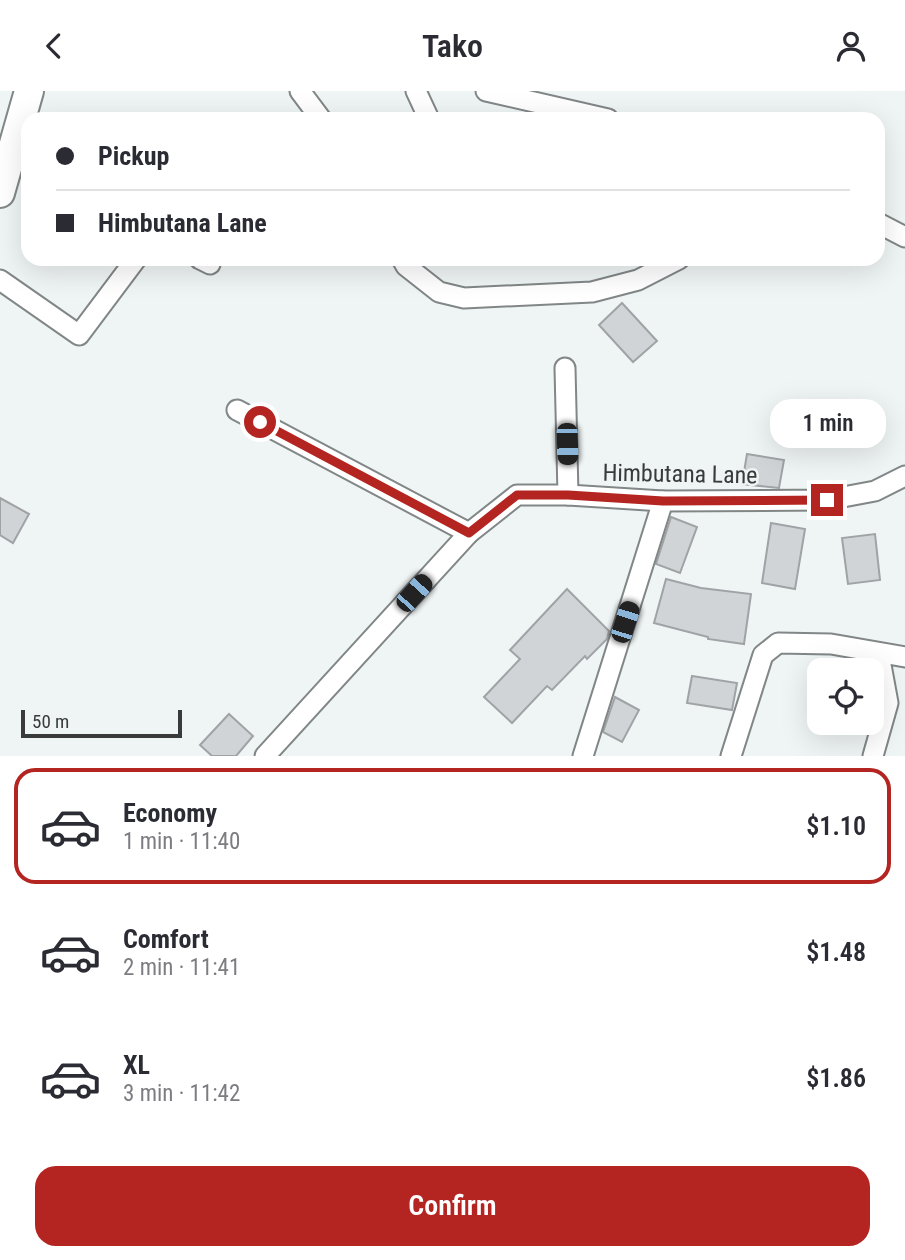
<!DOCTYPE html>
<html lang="en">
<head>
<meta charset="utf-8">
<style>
	body { margin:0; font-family:"Roboto Condensed",sans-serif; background:#f7f7f7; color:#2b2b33; height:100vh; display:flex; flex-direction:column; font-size:26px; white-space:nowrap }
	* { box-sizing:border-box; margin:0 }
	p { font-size:23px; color:#7c7c81 }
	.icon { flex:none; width:38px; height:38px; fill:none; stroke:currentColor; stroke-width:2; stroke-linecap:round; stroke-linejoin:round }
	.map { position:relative; height:665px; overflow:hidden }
	.panel { display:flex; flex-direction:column; background:#fff; flex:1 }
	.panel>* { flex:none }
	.banner { position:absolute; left:21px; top:21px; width:864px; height:154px; border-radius:21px; box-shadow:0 7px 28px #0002; display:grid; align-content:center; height:154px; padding:0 35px; background:#fff }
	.controls { position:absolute; left:807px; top:567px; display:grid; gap:14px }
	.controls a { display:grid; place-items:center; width:77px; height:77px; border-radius:14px; background:#fff; box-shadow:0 7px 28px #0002; font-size:35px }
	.scale { position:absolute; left:21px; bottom:18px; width:161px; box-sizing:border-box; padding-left:7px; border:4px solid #393b3b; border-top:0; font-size:19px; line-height:24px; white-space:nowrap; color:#393b3b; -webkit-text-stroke:5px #eff4f5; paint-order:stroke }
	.end { position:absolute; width:32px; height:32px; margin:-16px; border:9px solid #b42521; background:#fff; box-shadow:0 0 0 4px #fff }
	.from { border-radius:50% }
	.bubble { position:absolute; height:49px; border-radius:21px; background:#fff; box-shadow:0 7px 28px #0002; font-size:23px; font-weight:600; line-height:49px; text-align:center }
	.car { position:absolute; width:21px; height:42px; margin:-21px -10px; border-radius:9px; box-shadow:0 0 5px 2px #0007; background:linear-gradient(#222 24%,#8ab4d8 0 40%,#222 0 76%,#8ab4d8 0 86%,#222 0) }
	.banner b { display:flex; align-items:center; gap:24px; height:66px; font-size:26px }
	.banner b+b { border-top:2px solid #e1e1e2 }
	.banner i { width:18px; height:18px; background:#2b2b33 }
	ul { padding:12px 0 0; list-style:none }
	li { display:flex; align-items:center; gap:21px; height:116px; margin:0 14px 10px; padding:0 21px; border:4px solid transparent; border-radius:21px }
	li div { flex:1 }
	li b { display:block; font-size:26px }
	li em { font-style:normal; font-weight:600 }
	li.current { border-color:#b42521 }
	li>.icon { width:63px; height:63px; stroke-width:1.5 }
	.action { display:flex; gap:14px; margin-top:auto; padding:14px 35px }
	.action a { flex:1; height:80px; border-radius:21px; background:#b42521; color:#fff; font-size:28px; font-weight:600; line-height:80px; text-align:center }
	header { display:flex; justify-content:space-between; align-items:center; height:91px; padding:0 35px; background:#fff; font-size:32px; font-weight:600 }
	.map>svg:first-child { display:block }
	.building { fill:#d1d4d7; stroke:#a0a3a6; stroke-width:2 }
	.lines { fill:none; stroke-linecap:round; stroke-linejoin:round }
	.street-casing { stroke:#818687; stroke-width:23 }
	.secondary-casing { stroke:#818687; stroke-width:32 }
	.street { stroke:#fff; stroke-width:19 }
	.secondary { stroke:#fff; stroke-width:28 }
	.route { stroke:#b42521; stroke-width:9 }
	.labels { text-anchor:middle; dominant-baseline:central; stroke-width:5; stroke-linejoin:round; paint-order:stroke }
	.street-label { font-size:24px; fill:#393b3b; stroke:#eff4f5 }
</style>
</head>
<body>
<header><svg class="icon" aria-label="back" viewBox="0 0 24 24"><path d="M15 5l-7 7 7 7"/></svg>Tako<svg class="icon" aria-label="person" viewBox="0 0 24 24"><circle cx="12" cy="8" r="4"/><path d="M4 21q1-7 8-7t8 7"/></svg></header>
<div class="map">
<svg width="905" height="665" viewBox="0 0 905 665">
	<rect width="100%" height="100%" fill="#eff4f5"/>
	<g class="building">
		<polygon points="622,212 657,250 633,271 599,234"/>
		<polygon points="747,363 784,369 779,397 742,393"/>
		<polygon points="0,407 29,423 13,452 0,444"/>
		<polygon points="671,426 697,436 680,482 656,473"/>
		<polygon points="771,432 805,438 795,498 762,492"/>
		<polygon points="875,443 880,489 848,493 842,447"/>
		<polygon points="666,488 701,497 751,503 744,553 708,548 708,546 654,532"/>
		<polygon points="567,498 609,540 607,548 587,568 585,565 552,599 547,595 512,632 484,606 520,568 510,559"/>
		<polygon points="692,585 737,592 732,619 687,612"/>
		<polygon points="615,606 639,619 622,651 603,641"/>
		<polygon points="229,623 253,645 236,665 212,665 200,654"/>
	</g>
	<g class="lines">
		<defs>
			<g id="street">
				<polyline points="300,0 321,28"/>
				<polyline points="416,0 429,28"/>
				<polyline points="486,0 608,28"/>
				<polyline points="878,132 905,146"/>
				<polyline points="200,168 210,173"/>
				<polyline points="402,168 406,175 439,201 464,207 592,201 638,189 679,168"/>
				<polyline points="0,189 79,244 136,168"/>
				<polyline points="565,277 568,404"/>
				<polyline points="237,319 469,442"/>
				<polyline points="265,665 469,442 517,404 568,404 663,410 827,409 875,400 905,385"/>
				<polyline points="583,665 663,410"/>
				<polyline points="731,665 763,564 778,552 831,553 905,566"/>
				<polyline points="873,665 888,612 879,563"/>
			</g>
			<polyline id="secondary" points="0,102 29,0"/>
		</defs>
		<use href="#street" class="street-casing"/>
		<use href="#secondary" class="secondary-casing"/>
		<use href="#street" class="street"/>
		<use href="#secondary" class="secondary"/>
	</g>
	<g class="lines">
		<polyline class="route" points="260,331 469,442 517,404 568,404 663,410 827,409"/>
	</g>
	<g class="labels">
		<g class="street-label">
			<text transform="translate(680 383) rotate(1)">Himbutana Lane</text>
		</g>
	</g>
</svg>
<div class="controls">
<a><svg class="icon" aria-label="locate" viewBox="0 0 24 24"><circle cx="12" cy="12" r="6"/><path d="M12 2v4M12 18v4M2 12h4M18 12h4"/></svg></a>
</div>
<div class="scale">50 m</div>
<i class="end from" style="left:260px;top:331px"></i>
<i class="end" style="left:827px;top:409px"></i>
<div class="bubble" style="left:770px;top:308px;width:116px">1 min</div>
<i class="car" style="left:567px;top:353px;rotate:178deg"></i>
<i class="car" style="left:414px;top:502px;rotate:42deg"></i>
<i class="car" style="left:625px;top:531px;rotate:18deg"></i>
<div class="banner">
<b><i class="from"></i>Pickup</b>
<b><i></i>Himbutana Lane</b>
</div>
</div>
<section class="panel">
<ul>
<li class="current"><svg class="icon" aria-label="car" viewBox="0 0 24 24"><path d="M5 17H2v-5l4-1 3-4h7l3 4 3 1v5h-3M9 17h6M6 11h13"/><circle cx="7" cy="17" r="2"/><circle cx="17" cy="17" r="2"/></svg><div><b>Economy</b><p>1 min · 11:40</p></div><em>$1.10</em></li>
<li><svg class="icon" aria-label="car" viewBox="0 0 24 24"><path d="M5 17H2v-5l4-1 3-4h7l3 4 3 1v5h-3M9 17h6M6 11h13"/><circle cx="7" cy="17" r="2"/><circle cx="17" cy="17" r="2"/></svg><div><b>Comfort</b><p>2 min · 11:41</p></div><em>$1.48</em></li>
<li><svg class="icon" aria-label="car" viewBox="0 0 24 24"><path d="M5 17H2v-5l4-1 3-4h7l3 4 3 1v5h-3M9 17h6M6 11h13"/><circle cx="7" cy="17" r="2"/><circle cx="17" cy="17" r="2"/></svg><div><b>XL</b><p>3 min · 11:42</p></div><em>$1.86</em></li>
</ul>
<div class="action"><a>Confirm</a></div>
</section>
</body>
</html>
